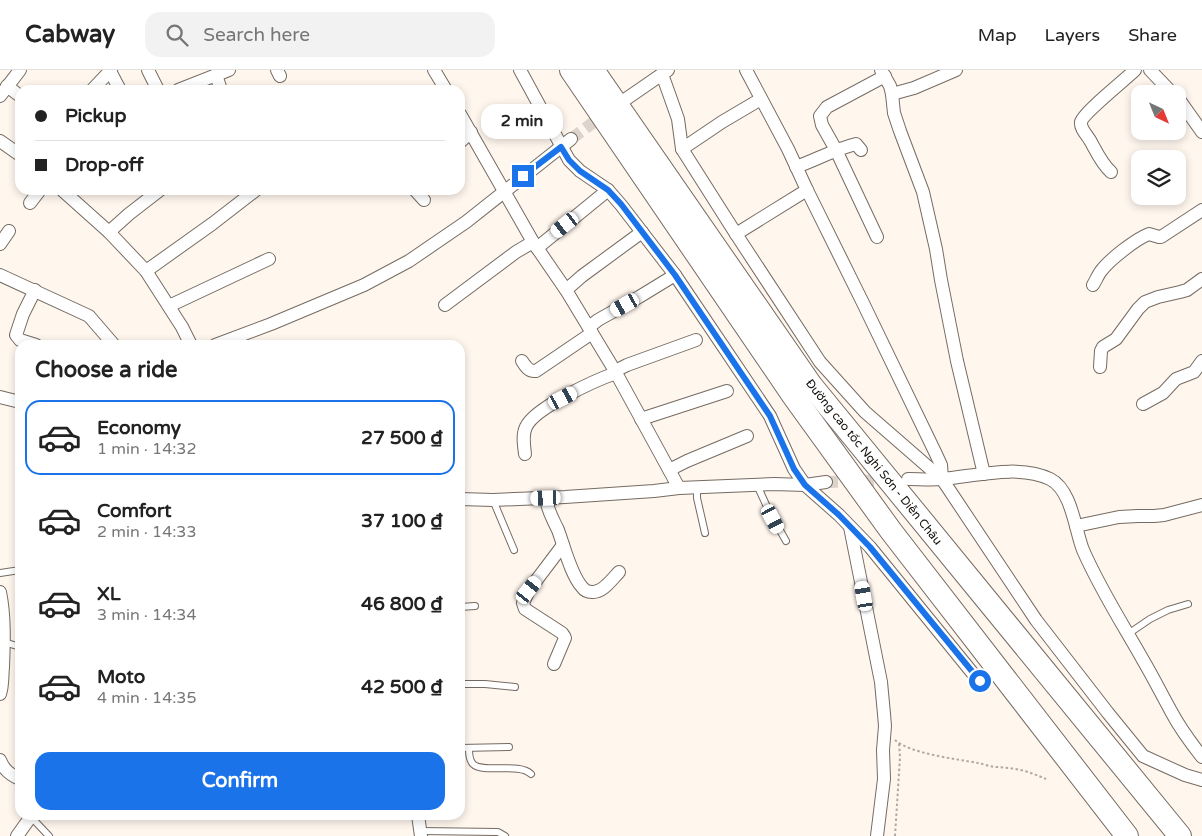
<!DOCTYPE html>
<html lang="en">
<head>
<meta charset="utf-8">
<style>
	body { margin:0; font-family:"Varela Round",sans-serif; background:#f2f2f2; color:#222; height:100vh; display:flex; flex-direction:column; font-size:19px; white-space:nowrap }
	* { box-sizing:border-box; margin:0 }
	p { font-size:16px; color:#767676 }
	.icon { flex:none; width:28px; height:28px; fill:none; stroke:currentColor; stroke-width:2; stroke-linecap:round; stroke-linejoin:round }
	.map { position:relative; flex:1; overflow:hidden }
	.drawer { position:absolute; left:15px; top:270px; width:450px; height:480px; display:flex; flex-direction:column; background:#fff; border-radius:15px; box-shadow:0 2px 8px #0003 }
	.drawer>* { flex:none }
	.banner { position:absolute; left:15px; top:15px; width:450px; height:110px; border-radius:15px; box-shadow:0 2px 8px #0003; display:grid; align-content:center; height:110px; padding:0 20px; background:#fff }
	.needle { width:32px; rotate:137deg }
	.fabs { position:absolute; left:1131px; top:15px; display:grid; gap:10px }
	.fabs a { display:grid; place-items:center; width:55px; height:55px; border-radius:10px; background:#fff; box-shadow:0 2px 8px #0003; font-size:25px }
	.end { position:absolute; width:22px; height:22px; margin:-11px; border:6px solid #1a73e8; background:#fff; box-shadow:0 0 0 2px #fff }
	.from { border-radius:50% }
	.bubble { position:absolute; height:35px; border-radius:15px; background:#fff; box-shadow:0 2px 8px #0003; font-size:16px; font-weight:800; line-height:35px; text-align:center }
	.car { position:absolute; width:15px; height:30px; margin:-15px -8px; border-radius:6px; box-shadow:0 0 4px 1px #0007; background:linear-gradient(#fff 24%,#345 0 40%,#fff 0 76%,#345 0 86%,#fff 0) }
	.banner b { display:flex; align-items:center; gap:18px; height:48px; font-size:19px }
	.banner b+b { border-top:1px solid #e0e0e0 }
	.banner i { width:12px; height:12px; background:#222 }
	ul { padding:0; list-style:none }
	li { display:flex; align-items:center; gap:15px; height:75px; margin:0 10px 8px; padding:0 10px; border:2px solid transparent; border-radius:15px }
	li div { flex:1 }
	li b { display:block; font-size:19px }
	li em { font-style:normal; font-weight:800 }
	li.current { border-color:#1a73e8 }
	li>.icon { width:45px; height:45px; stroke-width:1.5 }
	h2 { padding:0 20px; font-size:22px; line-height:60px }
	.action { display:flex; gap:10px; margin-top:auto; padding:10px 20px }
	.action a { flex:1; height:58px; border-radius:15px; background:#1a73e8; color:#fff; font-size:20px; font-weight:800; line-height:58px; text-align:center }
	header { display:flex; align-items:center; gap:30px; box-sizing:border-box; height:70px; padding:0 25px; background:#fff; border-bottom:1px solid #e0e0e0 }
	header strong { font-size:24px }
	nav { display:flex; gap:28px; margin-inline-start:auto; font-size:18px }
	.search { width:350px; height:45px; background:#f2f2f2; display:flex; align-items:center; gap:12px; box-sizing:border-box; padding:0 18px; border-radius:15px; color:#767676; font-size:19px }
	.map>svg:first-child { display:block }
	.lines { fill:none; stroke-linecap:round; stroke-linejoin:round }
	.street-tunnel { stroke:#dbd3cc; stroke-width:12; stroke-dasharray:12 6; stroke-linecap:butt }
	.lane-casing { stroke:#756b62; stroke-width:8 }
	.street-casing { stroke:#756b62; stroke-width:14 }
	.highway-casing { stroke:#756b62; stroke-width:24 }
	.path { stroke:#b0a9a2; stroke-width:2; stroke-dasharray:2.5 2.5; stroke-linecap:butt }
	.lane { stroke:#fff; stroke-width:6 }
	.street { stroke:#fff; stroke-width:12 }
	.highway { stroke:#fff; stroke-width:22 }
	.route { stroke:#1a73e8; stroke-width:6 }
	.labels { text-anchor:middle; dominant-baseline:central; stroke-width:4; stroke-linejoin:round; paint-order:stroke }
	.street-label { font-size:12px; fill:#120f0b; stroke:#fff }
</style>
</head>
<body>
<header>
<strong>Cabway</strong>
<div class="search"><svg class="icon" aria-label="search" viewBox="0 0 24 24"><circle cx="10" cy="10" r="6"/><path d="M15 15l6 6"/></svg>Search here</div>
<nav><a>Map</a><a>Layers</a><a>Share</a></nav>
</header>
<div class="map">
<svg width="1202" height="766" viewBox="0 0 1202 766">
	<rect width="100%" height="100%" fill="#fff6ee"/>
	<g class="lines">
		<g class="street-tunnel">
			<polyline points="571,69 606,43"/>
			<polyline points="826,412 891,410"/>
		</g>
		<defs>
			<g id="lane">
				<polyline points="757,415 768,439 786,471"/>
				<polyline points="697,418 697,428 705,463"/>
				<polyline points="493,430 514,480"/>
				<polyline points="0,503 20,500"/>
				<polyline points="460,537 475,536"/>
				<polyline points="1128,564 1150,549 1168,540 1188,534"/>
				<polyline points="4,572 20,577"/>
				<polyline points="460,614 485,614 515,617"/>
				<polyline points="460,678 509,677"/>
				<path d="M469,679C469,684 469,690 473,694C483,704 519,692 531,704"/>
				<polyline points="31,747 49,766"/>
				<polyline points="420,761 498,762 505,766"/>
			</g>
			<g id="street">
				<polyline points="148,0 158,20"/>
				<polyline points="277,0 280,6"/>
				<polyline points="434,0 446,20"/>
				<polyline points="520,0 569,90 580,101 608,120 621,135 675,205 770,346 794,399 805,415 839,445 870,477 979,611"/>
				<polyline points="746,0 788,79 807,120 863,233 935,382 941,395 942,409"/>
				<polyline points="881,0 890,16 892,24 894,43 900,61 923,122 936,179 941,210 957,291 984,404"/>
				<polyline points="1150,0 1173,24"/>
				<polyline points="110,1 120,20"/>
				<polyline points="662,4 678,49 682,79 736,164 820,292 865,342 942,409 1036,550 1108,643 1143,686 1185,705 1202,710"/>
				<polyline points="216,5 221,20"/>
				<polyline points="7,16 20,26"/>
				<polyline points="92,20 111,0"/>
				<polyline points="178,20 229,0"/>
				<polyline points="892,24 914,18 956,0"/>
				<polyline points="0,26 20,0"/>
				<polyline points="1178,28 1202,62"/>
				<polyline points="626,29 668,0"/>
				<polyline points="460,44 533,172 566,220 615,301 679,418"/>
				<polyline points="0,71 20,85"/>
				<polyline points="460,72 471,62"/>
				<polyline points="682,79 722,52 761,29"/>
				<path d="M796,97C816,90 835,79 856,74L861,80"/>
				<path d="M1111,102C1102,94 1097,83 1091,72C1088,66 1080,59 1081,52C1083,43 1126,9 1135,0"/>
				<polyline points="62,120 109,162 146,201 182,257 191,275"/>
				<polyline points="415,120 424,130"/>
				<polyline points="30,133 40,120"/>
				<polyline points="109,162 129,144 160,120"/>
				<polyline points="736,164 807,120"/>
				<polyline points="877,167 836,80 822,55 820,46 827,37 885,6"/>
				<polyline points="0,174 9,161"/>
				<polyline points="537,178 608,120"/>
				<polyline points="146,201 212,154 256,120"/>
				<polyline points="0,205 89,246 114,275"/>
				<path d="M1093,215C1096,210 1098,205 1101,201C1110,189 1136,169 1149,164L1159,167H1161L1202,140"/>
				<polyline points="35,220 23,244 16,265 20,270 36,275"/>
				<polyline points="566,220 582,206 642,162"/>
				<polyline points="445,235 516,182 533,172"/>
				<polyline points="169,236 269,189"/>
				<polyline points="589,257 598,250 639,227 675,205"/>
				<polyline points="215,275 271,254 364,215 409,191 466,152 571,69"/>
				<path d="M522,291C525,296 529,302 536,301L592,263"/>
				<polyline points="1100,297 1101,281 1103,277 1116,269 1138,239 1145,232 1158,227 1180,222 1187,220 1202,209"/>
				<polyline points="615,301 627,295 696,270"/>
				<polyline points="0,327 20,332"/>
				<polyline points="1143,334 1163,323 1176,309 1194,302 1202,291"/>
				<polyline points="641,349 727,321"/>
				<path d="M525,384C524,375 522,365 526,357C534,338 596,310 616,303"/>
				<polyline points="670,401 675,397 687,391 747,366"/>
				<path d="M908,409C919,409 931,410 942,409C975,406 1019,394 1050,409C1072,420 1075,460 1083,480C1100,519 1122,553 1143,590C1153,607 1162,625 1172,643C1180,658 1191,673 1202,687"/>
				<path d="M546,428C547,440 553,449 558,460C564,476 571,505 582,517C584,520 588,522 592,522C603,523 612,509 619,502"/>
				<polyline points="460,429 493,430 565,427 654,421 679,418 774,414 805,415 826,412"/>
				<polyline points="1076,456 1119,447 1138,446 1154,446 1164,445 1202,435"/>
				<polyline points="850,457 881,612 884,644 885,656 883,680 884,709 877,766"/>
				<path d="M0,522C5,547 4,572 3,597C2,606 3,615 0,624"/>
				<polyline points="554,594 565,568 564,566 562,563 525,539 523,533 529,520 563,475"/>
				<path d="M0,690C4,700 10,705 20,709"/>
				<polyline points="418,745 421,766"/>
				<polyline points="17,766 32,745"/>
			</g>
			<g id="highway">
				<polyline points="571,0 794,327 891,461 1127,766"/>
				<polyline points="593,0 811,315 1180,766"/>
			</g>
		</defs>
		<use href="#lane" class="lane-casing"/>
		<use href="#street" class="street-casing"/>
		<use href="#highway" class="highway-casing"/>
		<g class="path">
			<path d="M895,670C911,684 957,689 978,693C984,694 990,697 997,697C1006,698 1015,698 1024,701C1032,703 1039,706 1046,709"/>
			<polyline points="895,766 900,687 899,673"/>
		</g>
		<use href="#lane" class="lane"/>
		<use href="#street" class="street"/>
		<use href="#highway" class="highway"/>
	</g>
	<g class="lines">
		<polyline class="route" points="523,106 561,77 569,90 580,101 608,120 621,134 675,205 770,346 794,399 805,415 839,445 870,477 980,611"/>
	</g>
	<g class="labels">
		<g class="street-label">
			<text transform="translate(874 392) rotate(51)">Đường cao tốc Nghi Sơn - Diễn Châu</text>
		</g>
	</g>
</svg>
<div class="fabs">
<a><svg class="needle" viewBox="-14 -14 28 28"><path d="M0-13l5 13h-10z" fill="#e53935"/><path d="M0 13l5-13h-10z" fill="#767676"/></svg></a>
<a><svg class="icon" aria-label="layers" viewBox="0 0 24 24"><path d="M12 4l9 5-9 5-9-5zM3 14l9 5 9-5"/></svg></a>
</div>
<i class="end from" style="left:980px;top:611px"></i>
<i class="end" style="left:523px;top:106px"></i>
<div class="bubble" style="left:481px;top:34px;width:82px">2 min</div>
<i class="car" style="left:565px;top:155px;rotate:232deg"></i>
<i class="car" style="left:625px;top:235px;rotate:241deg"></i>
<i class="car" style="left:563px;top:328px;rotate:62deg"></i>
<i class="car" style="left:546px;top:428px;rotate:268deg"></i>
<i class="car" style="left:773px;top:449px;rotate:152deg"></i>
<i class="car" style="left:529px;top:520px;rotate:39deg"></i>
<i class="car" style="left:864px;top:526px;rotate:350deg"></i>
<div class="banner">
<b><i class="from"></i>Pickup</b>
<b><i></i>Drop-off</b>
</div>
<section class="drawer">
<h2>Choose a ride</h2>
<ul>
<li class="current"><svg class="icon" aria-label="car" viewBox="0 0 24 24"><path d="M5 17H2v-5l4-1 3-4h7l3 4 3 1v5h-3M9 17h6M6 11h13"/><circle cx="7" cy="17" r="2"/><circle cx="17" cy="17" r="2"/></svg><div><b>Economy</b><p>1 min · 14:32</p></div><em>27 500 ₫</em></li>
<li><svg class="icon" aria-label="car" viewBox="0 0 24 24"><path d="M5 17H2v-5l4-1 3-4h7l3 4 3 1v5h-3M9 17h6M6 11h13"/><circle cx="7" cy="17" r="2"/><circle cx="17" cy="17" r="2"/></svg><div><b>Comfort</b><p>2 min · 14:33</p></div><em>37 100 ₫</em></li>
<li><svg class="icon" aria-label="car" viewBox="0 0 24 24"><path d="M5 17H2v-5l4-1 3-4h7l3 4 3 1v5h-3M9 17h6M6 11h13"/><circle cx="7" cy="17" r="2"/><circle cx="17" cy="17" r="2"/></svg><div><b>XL</b><p>3 min · 14:34</p></div><em>46 800 ₫</em></li>
<li><svg class="icon" aria-label="car" viewBox="0 0 24 24"><path d="M5 17H2v-5l4-1 3-4h7l3 4 3 1v5h-3M9 17h6M6 11h13"/><circle cx="7" cy="17" r="2"/><circle cx="17" cy="17" r="2"/></svg><div><b>Moto</b><p>4 min · 14:35</p></div><em>42 500 ₫</em></li>
</ul>
<div class="action"><a>Confirm</a></div>
</section>
</div>
</body>
</html>
